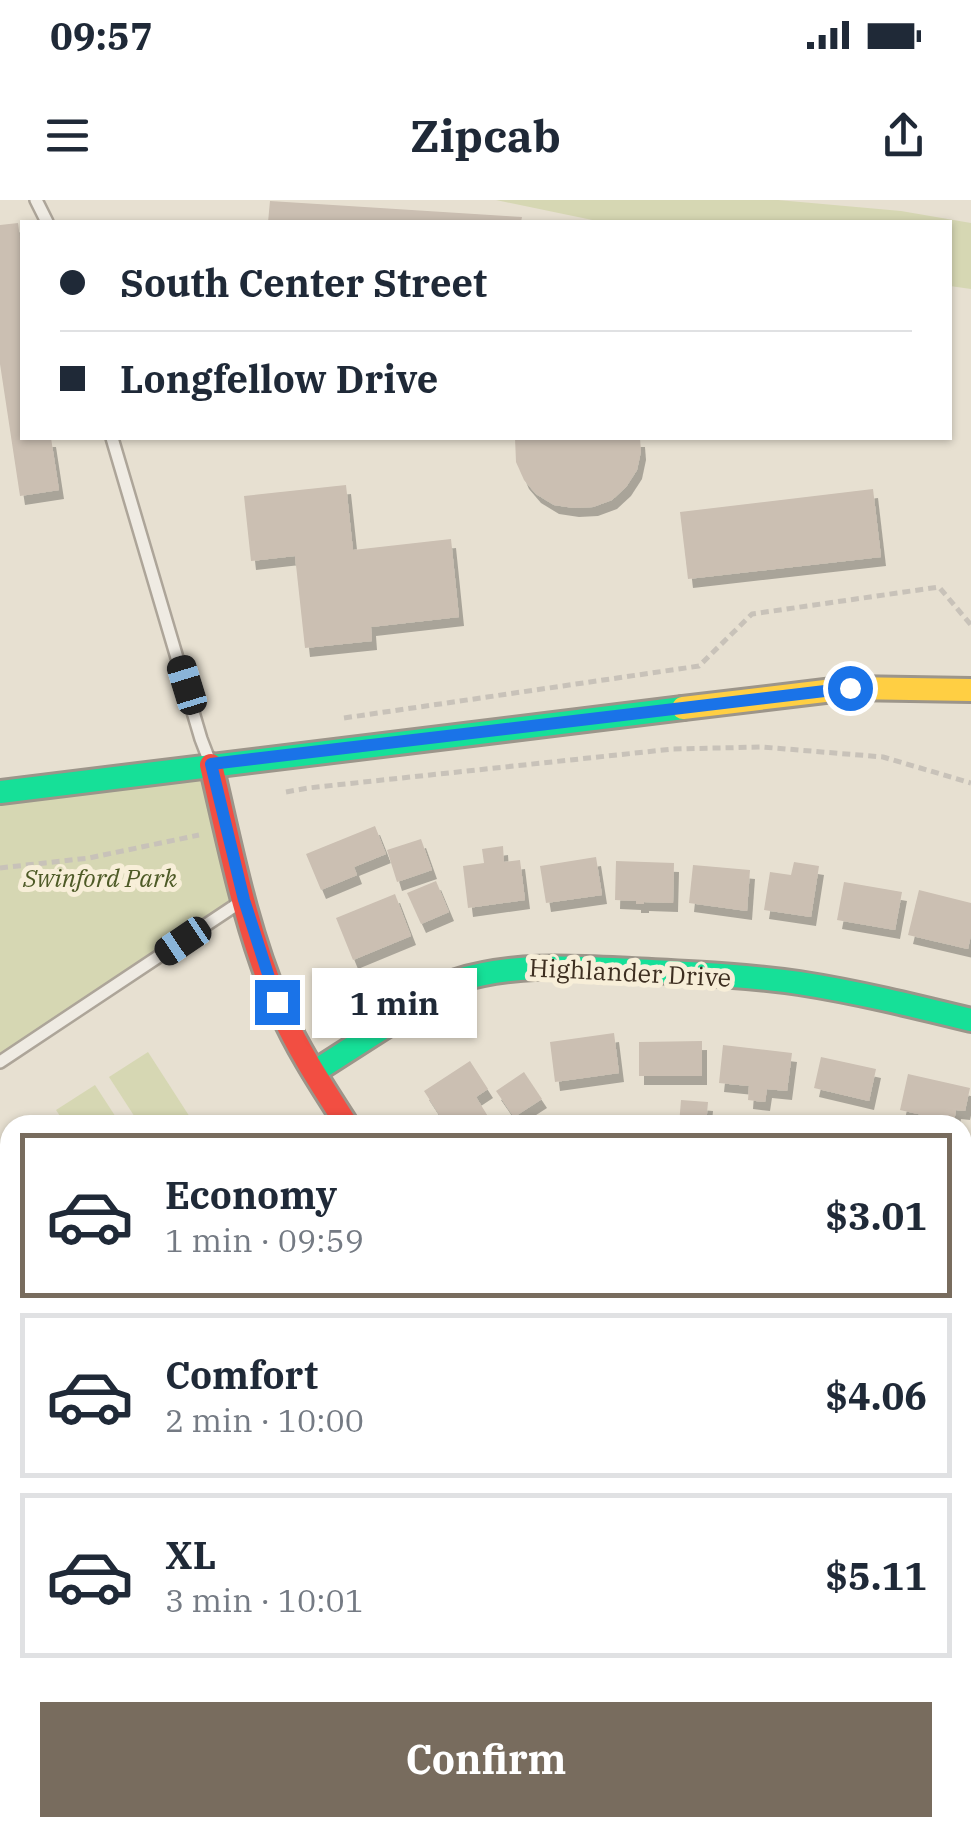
<!DOCTYPE html>
<html lang="en">
<head>
<meta charset="utf-8">
<style>
	body { margin:0; font-family:"IBM Plex Serif",serif; background:#f2f2f3; color:#1f2937; height:100vh; display:flex; flex-direction:column; font-size:38px; white-space:nowrap }
	* { box-sizing:border-box; margin:0 }
	p { font-size:32px; color:#747a83 }
	.icon { flex:none; width:55px; height:55px; fill:none; stroke:currentColor; stroke-width:2; stroke-linecap:round; stroke-linejoin:round }
	.map { position:relative; flex:1; overflow:hidden }
	.panel { position:absolute; left:0px; top:915px; width:972px; height:722px; display:flex; flex-direction:column; background:#fff; border-radius:30px 30px 0 0; box-shadow:0 2px 8px #0004 }
	.panel>* { flex:none }
	.top-card { position:absolute; left:20px; top:20px; width:932px; height:220px; border-radius:0px; box-shadow:0 2px 8px #0004; display:grid; align-content:center; height:220px; padding:0 40px; background:#fff }
	.end { position:absolute; width:45px; height:45px; margin:-22px; border:12px solid #1a73e8; background:#fff; box-shadow:0 0 0 5px #fff }
	.from { border-radius:50% }
	.bubble { position:absolute; height:70px; border-radius:0px; background:#fff; box-shadow:0 2px 8px #0004; font-size:32px; font-weight:700; line-height:70px; text-align:center }
	.car { position:absolute; width:30px; height:60px; margin:-30px -15px; border-radius:12px; box-shadow:0 0 8px 2px #0007; background:linear-gradient(#222 24%,#8ab4d8 0 40%,#222 0 76%,#8ab4d8 0 86%,#222 0) }
	.top-card b { display:flex; align-items:center; gap:35px; height:95px; font-size:38px }
	.top-card b+b { border-top:2px solid #e0e1e3 }
	.top-card i { width:25px; height:25px; background:#1f2937 }
	ul { padding:18px 0 0; list-style:none }
	li { display:flex; align-items:center; gap:30px; height:165px; margin:0 20px 15px; padding:0 20px; border:5px solid #e0e1e3; border-radius:0px }
	li div { flex:1 }
	li b { display:block; font-size:38px }
	li em { font-style:normal; font-weight:700 }
	li.current { border-color:#786c5e }
	li>.icon { width:90px; height:90px; stroke-width:1.5 }
	.primary-button { display:flex; gap:20px; margin-top:auto; padding:20px 40px }
	.primary-button a { flex:1; height:115px; border-radius:0px; background:#786c5e; color:#fff; font-size:40px; font-weight:700; line-height:115px; text-align:center }
	.status { display:flex; justify-content:space-between; align-items:center; height:70px; padding:0 50px; background:#fff; direction:ltr }
	.status svg { height:28px; fill:currentColor }
	header { display:flex; justify-content:space-between; align-items:center; height:130px; padding:0 40px; background:#fff; font-size:45px; font-weight:700 }
	.map>svg:first-child { display:block }
	.green { fill:#d6d7b3 }
	.building { fill:#cbbfb2; filter:url(#shadow) }
	.lines { fill:none; stroke-linecap:round; stroke-linejoin:round }
	.lane-casing { stroke:#ada599; stroke-width:16 }
	.street-casing { stroke:#ada599; stroke-width:28 }
	.fast-casing { stroke:#9c958a; stroke-width:28 }
	.slow-casing { stroke:#9c958a; stroke-width:28 }
	.jam-casing { stroke:#9c958a; stroke-width:28 }
	.path { stroke:#c8c2b9; stroke-width:5; stroke-dasharray:8 5; stroke-linecap:butt }
	.lane { stroke:#efebe3; stroke-width:11 }
	.street { stroke:#efebe3; stroke-width:22 }
	.fast { stroke:#16e098; stroke-width:22 }
	.slow { stroke:#ffcf43; stroke-width:22 }
	.jam { stroke:#f24e42; stroke-width:22 }
	.route { stroke:#1a73e8; stroke-width:12 }
	.labels { text-anchor:middle; dominant-baseline:central; stroke-width:10; stroke-linejoin:round; paint-order:stroke }
	.park-label { font-size:25px; font-style:italic; fill:#4d5a26; stroke:#f7eed8 }
	.street-label { font-size:25px; fill:#3d2e20; stroke:#f7eed8 }
</style>
</head>
<body>
<div class="status"><b>09:57</b><svg viewBox="0 0 49 12"><path d="M0 12V9h3v3zM5 12V6h3v6zM10 12V3h3v9zM15 12V0h3v12zM26 1h20v11H26zM47 4h2v5h-2z"/></svg></div>
<header><svg class="icon" aria-label="menu" viewBox="0 0 24 24"><path d="M4 6h16M4 12h16M4 18h16"/></svg>Zipcab<svg class="icon" aria-label="share" viewBox="0 0 24 24"><path d="M12 15V3M7 8l5-5 5 5M5 13v7h14v-7"/></svg></header>
<div class="map">
<svg width="971" height="1636" viewBox="0 0 971 1636">
	<defs>
		<filter id="shadow"><feDropShadow dx="5" dy="9" stdDeviation="0" flood-color="#0004"/></filter>
	</defs>
	<rect width="100%" height="100%" fill="#e7e0d1"/>
	<g class="green">
		<polygon points="496,0 778,0 901,11 971,23 971,89 950,86 950,22 602,22"/>
		<polygon points="211,565 244,700 0,862 0,591"/>
		<polygon points="148,852 195,925 140,925 109,877"/>
		<polygon points="95,885 121,925 66,925 56,910"/>
		<polygon points="0,958 10,974 9,1058 0,1044"/>
		<polygon points="0,1314 10,1330 10,1591 0,1598"/>
	</g>
	<g class="building">
		<polygon points="270,1 522,17 521,22 268,22"/>
		<polygon points="18,23 22,55 22,238 51,238 59,290 20,296 0,164 0,25"/>
		<polygon points="515,238 640,238 641,251 637,270 626,287 612,300 593,307 574,308 554,305 536,294 524,280 516,262"/>
		<polygon points="346,285 353,350 451,339 459,417 371,427 372,441 305,448 295,356 251,361 244,296"/>
		<polygon points="873,289 881,357 688,379 680,312"/>
		<polygon points="375,626 386,654 354,667 357,675 321,690 306,654"/>
		<polygon points="421,639 432,670 397,682 387,650"/>
		<polygon points="503,646 504,662 520,660 525,700 468,708 463,666 484,663 482,649"/>
		<polygon points="596,657 602,695 546,703 540,666"/>
		<polygon points="616,661 674,663 673,703 644,702 644,704 636,704 636,701 615,700"/>
		<polygon points="794,662 819,666 811,717 764,710 770,672 791,675"/>
		<polygon points="693,665 750,670 747,711 689,703"/>
		<polygon points="436,681 449,712 421,724 407,693"/>
		<polygon points="844,682 902,692 895,730 837,720"/>
		<polygon points="919,690 971,703 971,735 968,749 908,735"/>
		<polygon points="395,694 411,736 353,760 336,718"/>
		<polygon points="614,833 619,873 555,882 550,842"/>
		<polygon points="702,841 702,876 639,876 639,842"/>
		<polygon points="723,845 792,853 787,891 767,889 765,902 748,900 749,886 719,883"/>
		<polygon points="821,857 876,869 869,901 814,888"/>
		<polygon points="470,861 488,889 476,897 489,918 477,925 446,925 424,891"/>
		<polygon points="524,872 542,899 514,917 496,891"/>
		<polygon points="908,874 970,888 965,911 956,910 954,922 900,910"/>
		<polygon points="681,900 708,902 706,925 679,925"/>
		<polygon points="971,1047 971,1095 962,1092 962,1068"/>
		<polygon points="971,1435 971,1466 967,1460 962,1464 962,1440"/>
		<polygon points="393,1628 419,1628 425,1636 381,1636"/>
		<polygon points="526,1628 620,1628 625,1636 514,1636"/>
		<polygon points="904,1628 953,1628 959,1636 910,1636"/>
	</g>
	<g class="lines">
		<defs>
			<g id="lane">
				<polyline points="36,0 47,22"/>
				<polyline points="112,238 201,539 211,565"/>
				<polyline points="0,862 242,701"/>
				<polyline points="255,1628 261,1636"/>
				<polyline points="135,1636 149,1628"/>
				<polyline points="292,1636 306,1628"/>
			</g>
			<g id="street">
				<polyline points="962,1171 971,1174"/>
				<polyline points="669,1628 674,1636"/>
				<polyline points="808,1628 814,1636"/>
			</g>
			<g id="fast">
				<polyline points="0,592 683,508"/>
				<path d="M314,872L456,781C514,763 571,767 631,770C687,773 743,775 799,783C857,792 914,806 971,820"/>
			</g>
			<polyline id="slow" points="683,508 850,488 971,490"/>
			<path id="jam" d="M211,565C230,645 245,727 278,804C296,847 322,886 347,925"/>
		</defs>
		<use href="#lane" class="lane-casing"/>
		<use href="#street" class="street-casing"/>
		<use href="#fast" class="fast-casing"/>
		<use href="#slow" class="slow-casing"/>
		<use href="#jam" class="jam-casing"/>
		<g class="path">
			<polyline points="344,518 699,466 752,414 939,387 971,425"/>
			<polyline points="286,592 308,588 673,549 762,547 883,557 971,583"/>
			<polyline points="0,668 89,658 199,635"/>
		</g>
		<use href="#lane" class="lane"/>
		<use href="#street" class="street"/>
		<use href="#fast" class="fast"/>
		<use href="#slow" class="slow"/>
		<use href="#jam" class="jam"/>
	</g>
	<g class="lines">
		<polyline class="route" points="277,802 244,700 211,564 850,488"/>
	</g>
	<g class="labels">
		<g class="park-label">
			<text x="100" y="677">Swinford Park</text>
		</g>
		<g class="street-label">
			<text transform="translate(630 772) rotate(3)">Highlander Drive</text>
		</g>
	</g>
</svg>
<i class="end from" style="left:850px;top:488px"></i>
<i class="end" style="left:277px;top:802px"></i>
<div class="bubble" style="left:312px;top:768px;width:165px">1 min</div>
<i class="car" style="left:187px;top:485px;rotate:343deg"></i>
<i class="car" style="left:183px;top:741px;rotate:236deg"></i>
<div class="top-card">
<b><i class="from"></i>South Center Street</b>
<b><i></i>Longfellow Drive</b>
</div>
<section class="panel">
<ul>
<li class="current"><svg class="icon" aria-label="car" viewBox="0 0 24 24"><path d="M5 17H2v-5l4-1 3-4h7l3 4 3 1v5h-3M9 17h6M6 11h13"/><circle cx="7" cy="17" r="2"/><circle cx="17" cy="17" r="2"/></svg><div><b>Economy</b><p>1 min · 09:59</p></div><em>$3.01</em></li>
<li><svg class="icon" aria-label="car" viewBox="0 0 24 24"><path d="M5 17H2v-5l4-1 3-4h7l3 4 3 1v5h-3M9 17h6M6 11h13"/><circle cx="7" cy="17" r="2"/><circle cx="17" cy="17" r="2"/></svg><div><b>Comfort</b><p>2 min · 10:00</p></div><em>$4.06</em></li>
<li><svg class="icon" aria-label="car" viewBox="0 0 24 24"><path d="M5 17H2v-5l4-1 3-4h7l3 4 3 1v5h-3M9 17h6M6 11h13"/><circle cx="7" cy="17" r="2"/><circle cx="17" cy="17" r="2"/></svg><div><b>XL</b><p>3 min · 10:01</p></div><em>$5.11</em></li>
</ul>
<div class="primary-button"><a>Confirm</a></div>
</section>
</div>
</body>
</html>
